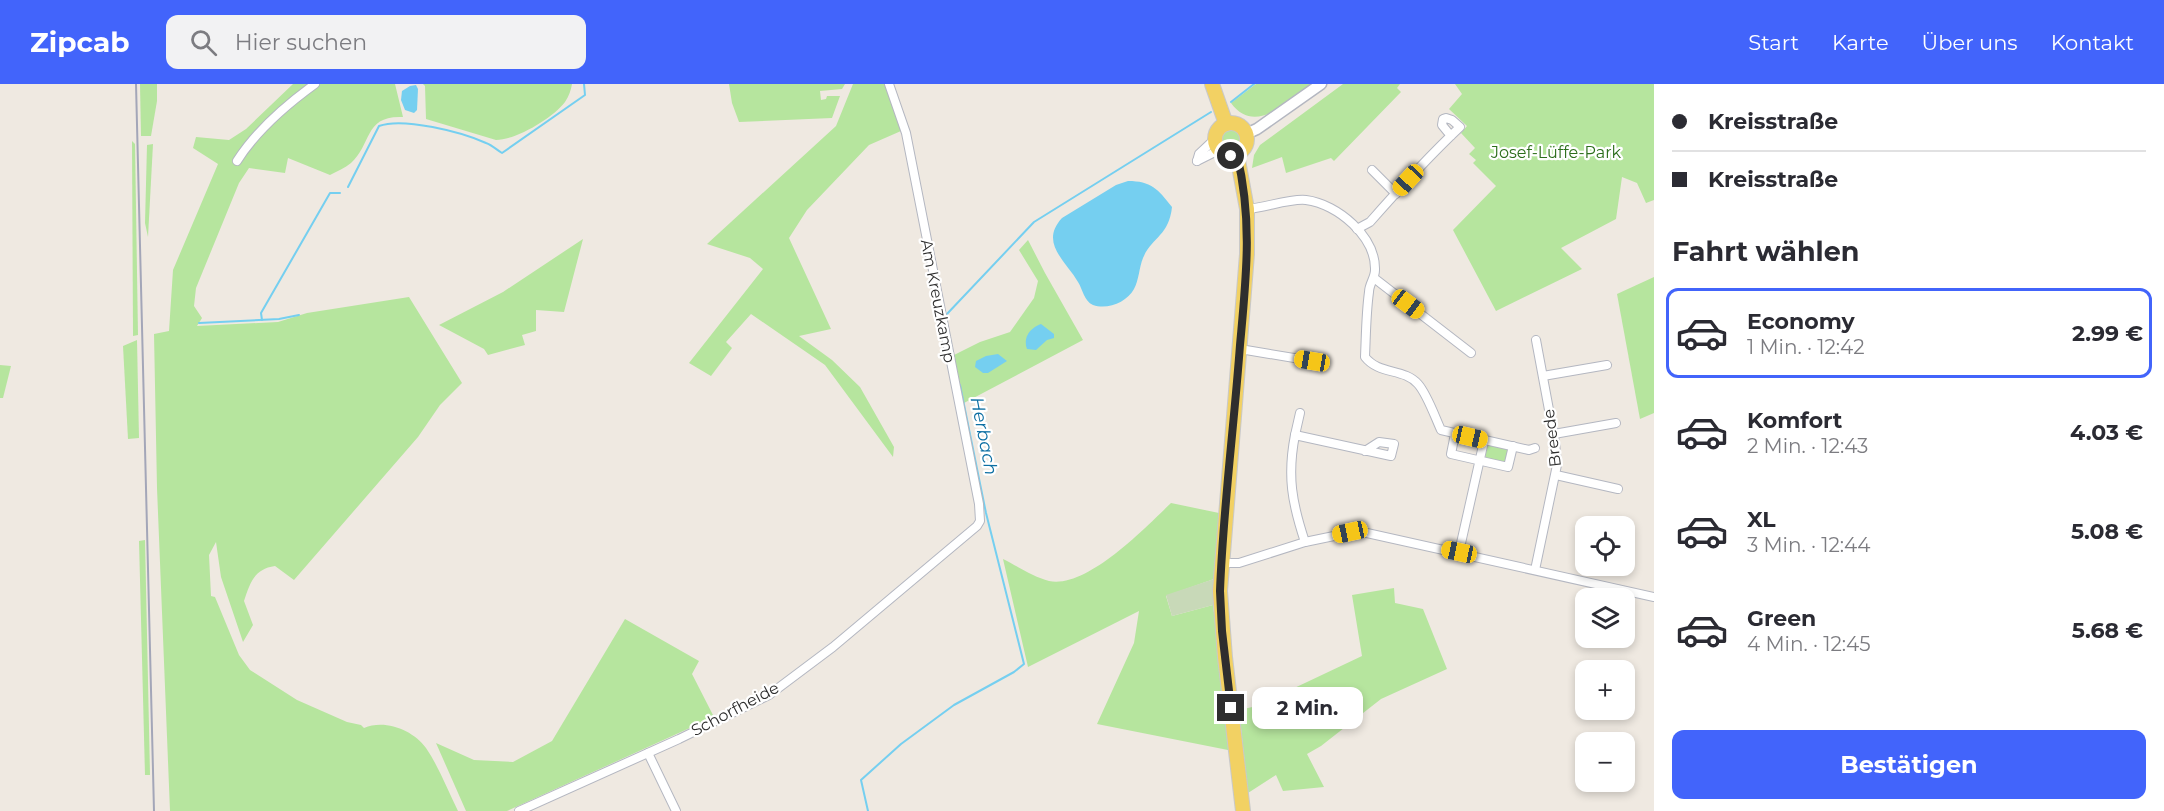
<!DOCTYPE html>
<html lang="de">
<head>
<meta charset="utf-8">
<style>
	body { margin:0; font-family:Montserrat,sans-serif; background:#f2f2f3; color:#2b2b33; height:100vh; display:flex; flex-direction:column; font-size:22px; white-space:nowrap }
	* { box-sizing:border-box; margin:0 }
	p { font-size:20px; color:#7c7c81 }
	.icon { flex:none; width:33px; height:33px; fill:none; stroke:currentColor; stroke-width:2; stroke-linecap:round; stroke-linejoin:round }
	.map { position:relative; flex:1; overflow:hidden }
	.details { display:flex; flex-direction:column; background:#fff; width:510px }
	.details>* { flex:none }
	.banner { display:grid; align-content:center; height:132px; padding:0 18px; background:#fff }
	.controls { position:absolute; left:1575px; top:432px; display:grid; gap:12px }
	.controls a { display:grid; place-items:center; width:60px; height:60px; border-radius:12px; background:#fff; box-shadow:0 3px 9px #0003; font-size:30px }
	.end { position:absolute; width:27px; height:27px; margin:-14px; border:8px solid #2e2e2e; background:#fff; box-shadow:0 0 0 3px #fff }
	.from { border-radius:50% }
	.bubble { position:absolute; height:42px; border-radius:12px; background:#fff; box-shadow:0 3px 9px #0003; font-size:20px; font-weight:700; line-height:42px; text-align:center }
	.car { position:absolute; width:18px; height:36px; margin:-18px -9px; border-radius:8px; box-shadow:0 0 4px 2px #0007; background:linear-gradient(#f5c518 24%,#345 0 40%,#f5c518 0 76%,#345 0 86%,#f5c518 0) }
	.banner b { display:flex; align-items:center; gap:21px; height:57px; font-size:22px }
	.banner b+b { border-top:2px solid #e1e1e2 }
	.banner i { width:15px; height:15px; background:#2b2b33 }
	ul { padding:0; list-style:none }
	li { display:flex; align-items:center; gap:18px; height:90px; margin:0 12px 9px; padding:0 6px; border:3px solid transparent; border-radius:12px }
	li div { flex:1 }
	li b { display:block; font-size:22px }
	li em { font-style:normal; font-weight:700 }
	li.on { border-color:#4264fb }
	li>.icon { width:54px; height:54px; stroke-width:1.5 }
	h2 { padding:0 18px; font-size:27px; line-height:72px }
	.button { display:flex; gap:12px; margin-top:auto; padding:12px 18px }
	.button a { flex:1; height:69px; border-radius:12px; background:#4264fb; color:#fff; font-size:24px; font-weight:700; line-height:69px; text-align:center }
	header { display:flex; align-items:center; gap:36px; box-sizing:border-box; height:84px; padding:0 30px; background:#4264fb; color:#fff }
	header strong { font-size:28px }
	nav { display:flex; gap:33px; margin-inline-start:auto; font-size:21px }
	.search { width:420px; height:54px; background:#f2f2f3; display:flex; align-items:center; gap:15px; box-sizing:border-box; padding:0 21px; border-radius:12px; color:#7c7c81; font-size:22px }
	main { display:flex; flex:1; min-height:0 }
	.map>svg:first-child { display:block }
	.green { fill:#b6e59e }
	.cemetery { fill:#c8d9b8 }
	.water { fill:#75cff0 }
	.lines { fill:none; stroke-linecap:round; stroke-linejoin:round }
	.stream { stroke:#75cff0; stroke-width:2 }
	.minor-casing { stroke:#b4b7c1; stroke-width:10 }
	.tertiary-casing { stroke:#b4b7c1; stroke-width:13 }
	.primary-casing { stroke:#c9c9c9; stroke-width:16 }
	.minor { stroke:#fff; stroke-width:8 }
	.tertiary { stroke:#fff; stroke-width:10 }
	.primary { stroke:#f2d163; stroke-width:14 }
	.rail { stroke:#a3a6b8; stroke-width:2 }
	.route { stroke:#2e2e2e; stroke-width:8 }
	.labels { text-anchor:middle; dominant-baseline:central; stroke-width:4.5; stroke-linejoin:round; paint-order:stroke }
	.park-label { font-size:16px; fill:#2c6e1b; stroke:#fff }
	.street-label { font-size:16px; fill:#2e2e2e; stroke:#fff }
	.water-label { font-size:18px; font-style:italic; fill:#0d6fa3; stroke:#fff }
</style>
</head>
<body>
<header>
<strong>Zipcab</strong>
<div class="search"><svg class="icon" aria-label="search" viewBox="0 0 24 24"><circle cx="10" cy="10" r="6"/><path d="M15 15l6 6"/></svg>Hier suchen</div>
<nav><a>Start</a><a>Karte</a><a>Über uns</a><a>Kontakt</a></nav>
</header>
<main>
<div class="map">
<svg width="1654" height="727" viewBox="0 0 1654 727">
	<rect width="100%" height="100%" fill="#efe9e1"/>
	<g class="green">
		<polygon points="140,0 157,0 157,17 151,52 141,52"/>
		<path d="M293,0H395L403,33C364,31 372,60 351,79C345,84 337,87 330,91L288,74L285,89L249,84L239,99L196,204L194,222L202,234L197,242L278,238L307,229L409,213L462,299L440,321L418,353L294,496L275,482C254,485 250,499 244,517L253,541L243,558L221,493L216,458L209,471L211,512L215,513L239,571L250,586L297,616L347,638L361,641L364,644C385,635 413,646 426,664C439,683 448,707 458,727H170L157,404L154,250L169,247L173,186L218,80L193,64L196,53L229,56L246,45Z"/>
		<path d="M423,0H572C571,6 569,12 565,18C553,34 516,56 496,56L426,35L425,2Z"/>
		<polygon points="729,0 845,0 842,5 820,7 821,16 826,15 827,12 840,12 832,34 739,38 732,19"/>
		<polygon points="853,0 885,0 901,47 869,61 807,126 789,154 831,245 799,252 832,276 860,303 894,363 893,373 825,281 751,230 726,258 732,264 711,292 689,279 763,185 750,174 707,160 836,42"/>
		<path d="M1256,0H1311C1289,17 1255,52 1231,19Z"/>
		<polygon points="1343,0 1400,0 1397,4 1401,8 1334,77 1331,74 1286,89 1282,73 1252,84 1254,71 1260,61"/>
		<polygon points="1455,0 1654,0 1654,116 1646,119 1637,99 1622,93 1616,135 1561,164 1582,185 1496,227 1453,146 1496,102 1473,79 1476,76 1469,70 1475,64 1461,49 1467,42 1449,25 1462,10"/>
		<circle cx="1232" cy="55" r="13"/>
		<polygon points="132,57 135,60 138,251 133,252"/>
		<polygon points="153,60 148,153 145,139 147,61"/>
		<polygon points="583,155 564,228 536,226 536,247 522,251 525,261 488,271 484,265 439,241 503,208"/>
		<polygon points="1028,156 1045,189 1083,256 964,319 954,271 980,258 1010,248 1034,214 1038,197 1019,166"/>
		<polygon points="1654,193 1654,329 1640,335 1617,210"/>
		<polygon points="137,256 139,354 128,355 123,262"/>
		<polygon points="0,281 11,282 3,314 0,314"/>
		<polygon points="1489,360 1508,365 1505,379 1485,375 1487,361"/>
		<path d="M1171,419L1219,429L1214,495L1166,512L1172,532L1213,521L1233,667L1097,640L1134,559L1139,527L1028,583L1003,475C1017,482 1034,493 1049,497C1087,505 1146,443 1171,419Z"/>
		<polygon points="145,456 150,691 145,691 139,457"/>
		<polygon points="1394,504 1395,519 1423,525 1447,585 1381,615 1321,662 1307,670 1324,703 1283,707 1276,691 1248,709 1239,626 1278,617 1281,622 1292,617 1288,607 1362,572 1352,511"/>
		<polygon points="625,535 699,577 692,590 714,633 507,727 466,727 436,659 474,676 513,678 552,657"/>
	</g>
	<polygon class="cemetery" points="1214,495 1213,521 1172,532 1166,511"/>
	<g class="water">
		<polygon points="416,1 418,5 417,26 414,29 405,26 401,16 402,7 410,2"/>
		<path d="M1128,97C1151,97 1158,105 1172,123C1169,152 1152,153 1143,174C1139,184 1139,196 1134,205C1127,218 1108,226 1093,221C1084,217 1083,206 1078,198C1066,177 1039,159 1062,134L1116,101Z"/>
		<path d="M1041,240L1054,250V254L1047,256L1036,266L1027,265C1023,253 1030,244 1041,240Z"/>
		<polygon points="998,270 1007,277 988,289 983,289 975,283 976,277 986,272"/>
	</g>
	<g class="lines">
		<g class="stream">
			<polyline points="1231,18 1254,0"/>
			<path d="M348,103L379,42C403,33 462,48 486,59C492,61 497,66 502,69L585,11L584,0"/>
			<polyline points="946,233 946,231 1034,138 1211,28"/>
			<polyline points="262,236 261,229 330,109 340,109"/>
			<polyline points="199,239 279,235 299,231"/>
			<polyline points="868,727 861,696 901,660 954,621 1014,588 1024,580 986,429 960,301"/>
		</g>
		<defs>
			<g id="minor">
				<path d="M237,77C256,47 286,21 315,0"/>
				<polyline points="1197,77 1199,70 1215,55"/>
				<polyline points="1197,77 1219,66"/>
				<polyline points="1372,86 1396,110"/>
				<path d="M1247,125C1264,124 1291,114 1306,116C1338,120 1376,153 1375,186C1375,194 1369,200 1369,208C1366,230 1366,251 1365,273C1379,291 1404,284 1418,300C1427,310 1435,333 1441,346L1529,366L1535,364"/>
				<path d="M1357,145L1370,138C1399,105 1428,73 1460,43L1452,36L1446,34L1443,35L1442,41L1451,52"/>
				<polyline points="1374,194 1471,269"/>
				<polyline points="1240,265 1312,277"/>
				<polyline points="1543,292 1607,281"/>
				<polyline points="1455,350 1451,370 1508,383 1513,362"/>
				<polyline points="1554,350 1616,339"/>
				<polyline points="1295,351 1300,329"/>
				<polyline points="1556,391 1618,405"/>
				<path d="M1305,458C1292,419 1287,392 1295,351L1391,372L1394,360L1379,358L1365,367"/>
				<polyline points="1459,468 1484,357"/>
				<polyline points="1222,479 1239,479 1305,458 1358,447 1654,513"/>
				<polyline points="1535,486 1557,381 1555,358 1536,256"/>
				<polyline points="648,669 676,727"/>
				<polyline points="519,727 679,655 769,611 833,563 977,442 980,437 979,420 906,49 889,0"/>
			</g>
			<polyline id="tertiary" points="1246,50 1257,45 1321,0"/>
			<g id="primary">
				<polyline points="1212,0 1226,40"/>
				<circle cx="1231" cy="55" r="16"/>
				<polyline points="1237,71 1247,125 1247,170 1220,507 1225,573 1243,727"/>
			</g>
		</defs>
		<use href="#minor" class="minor-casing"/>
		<use href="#tertiary" class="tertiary-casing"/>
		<use href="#primary" class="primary-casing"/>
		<use href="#minor" class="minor"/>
		<use href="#tertiary" class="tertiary"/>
		<use href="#primary" class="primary"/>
		<polyline class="rail" points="136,0 154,727"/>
	</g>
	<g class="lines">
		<path class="route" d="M1231,72L1237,71C1253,137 1246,195 1240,261C1234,343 1223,425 1220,507L1222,547L1231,624"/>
	</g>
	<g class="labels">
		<g class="park-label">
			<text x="1556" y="68">Josef-Lüffe-Park</text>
		</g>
		<g class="street-label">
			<text transform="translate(938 217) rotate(79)">Am Kreuzkamp</text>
			<text transform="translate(1552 354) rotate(-97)">Breede</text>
			<text transform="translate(735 625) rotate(-28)">Schorfheide</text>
		</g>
		<g class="water-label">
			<text transform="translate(984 352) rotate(79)">Herbach</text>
		</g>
	</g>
</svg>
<div class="controls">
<a><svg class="icon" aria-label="locate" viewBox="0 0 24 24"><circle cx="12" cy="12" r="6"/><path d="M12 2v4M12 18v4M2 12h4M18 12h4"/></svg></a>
<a><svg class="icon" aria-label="layers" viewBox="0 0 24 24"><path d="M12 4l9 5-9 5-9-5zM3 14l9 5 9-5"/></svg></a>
<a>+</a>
<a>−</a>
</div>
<i class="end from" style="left:1231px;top:72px"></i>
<i class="end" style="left:1231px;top:624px"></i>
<div class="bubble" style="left:1252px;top:603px;width:111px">2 Min.</div>
<i class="car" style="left:1408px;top:96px;rotate:223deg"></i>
<i class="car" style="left:1408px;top:220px;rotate:127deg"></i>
<i class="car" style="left:1312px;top:277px;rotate:280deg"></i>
<i class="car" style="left:1470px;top:353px;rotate:103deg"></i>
<i class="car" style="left:1350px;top:448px;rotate:258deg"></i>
<i class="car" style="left:1459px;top:468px;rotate:282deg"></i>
</div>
<section class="details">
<div class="banner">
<b><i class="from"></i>Kreisstraße</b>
<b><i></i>Kreisstraße</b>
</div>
<h2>Fahrt wählen</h2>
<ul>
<li class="on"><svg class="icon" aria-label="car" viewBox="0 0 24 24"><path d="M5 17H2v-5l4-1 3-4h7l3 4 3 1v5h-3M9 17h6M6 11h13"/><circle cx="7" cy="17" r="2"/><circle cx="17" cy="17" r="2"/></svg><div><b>Economy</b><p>1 Min. · 12:42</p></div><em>2.99 €</em></li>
<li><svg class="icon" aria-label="car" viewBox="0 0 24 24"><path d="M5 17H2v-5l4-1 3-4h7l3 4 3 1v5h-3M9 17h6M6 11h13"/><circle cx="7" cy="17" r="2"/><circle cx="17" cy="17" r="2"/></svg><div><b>Komfort</b><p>2 Min. · 12:43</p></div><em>4.03 €</em></li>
<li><svg class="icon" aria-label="car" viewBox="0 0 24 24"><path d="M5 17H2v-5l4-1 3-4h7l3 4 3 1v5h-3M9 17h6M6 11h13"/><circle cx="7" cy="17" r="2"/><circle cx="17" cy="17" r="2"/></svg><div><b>XL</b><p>3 Min. · 12:44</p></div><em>5.08 €</em></li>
<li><svg class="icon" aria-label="car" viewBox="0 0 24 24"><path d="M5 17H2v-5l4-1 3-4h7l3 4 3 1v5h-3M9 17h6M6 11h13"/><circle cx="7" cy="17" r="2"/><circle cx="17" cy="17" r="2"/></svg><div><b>Green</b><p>4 Min. · 12:45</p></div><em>5.68 €</em></li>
</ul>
<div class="button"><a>Bestätigen</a></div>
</section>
</main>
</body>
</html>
